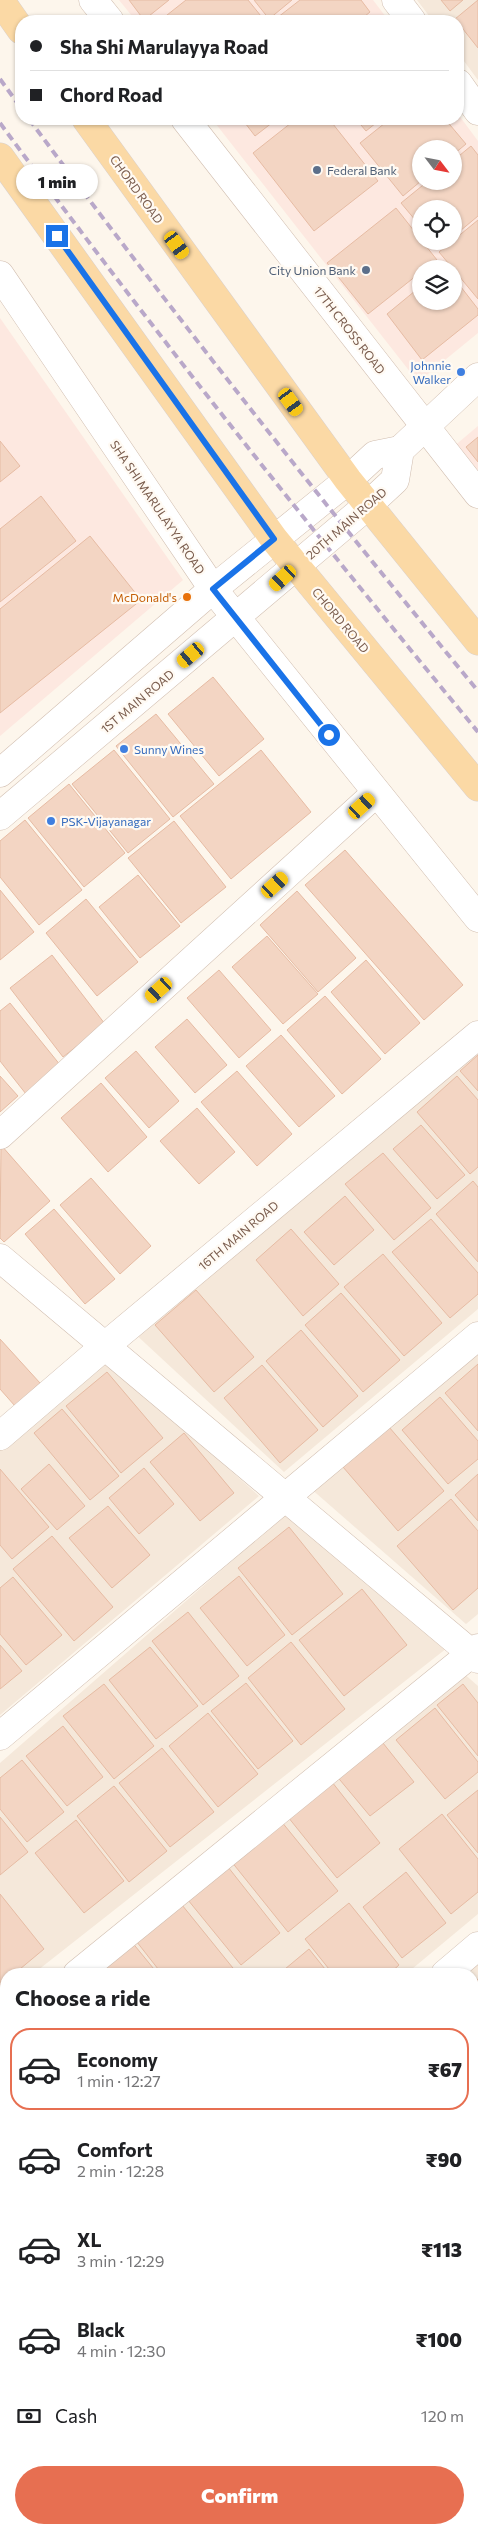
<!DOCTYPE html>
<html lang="en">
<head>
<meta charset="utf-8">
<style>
	body { margin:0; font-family:Commissioner,sans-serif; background:#f6f6f6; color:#202124; height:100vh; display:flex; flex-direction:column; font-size:19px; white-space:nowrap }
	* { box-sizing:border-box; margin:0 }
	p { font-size:16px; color:#757577 }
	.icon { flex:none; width:28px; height:28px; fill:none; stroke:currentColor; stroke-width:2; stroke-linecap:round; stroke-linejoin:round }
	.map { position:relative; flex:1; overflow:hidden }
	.side { position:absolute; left:0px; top:1968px; width:479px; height:566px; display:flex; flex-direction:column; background:#fff; border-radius:20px 20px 0 0; box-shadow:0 1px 4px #0004 }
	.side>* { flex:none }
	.hud { position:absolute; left:15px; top:15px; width:449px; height:110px; border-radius:20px; box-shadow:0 1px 4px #0004; display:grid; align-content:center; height:110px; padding:0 15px; background:#fff }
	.needle { width:32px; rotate:122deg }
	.buttons { position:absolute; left:412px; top:140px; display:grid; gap:10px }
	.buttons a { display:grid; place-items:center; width:50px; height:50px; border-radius:50%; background:#fff; box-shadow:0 1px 4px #0004; font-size:25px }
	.end { position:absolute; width:22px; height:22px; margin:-11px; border:6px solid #1a73e8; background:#fff; box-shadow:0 0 0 2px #fff }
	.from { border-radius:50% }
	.bubble { position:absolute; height:35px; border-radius:18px; background:#fff; box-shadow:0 1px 4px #0004; font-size:16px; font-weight:800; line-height:35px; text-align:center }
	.car { position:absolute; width:15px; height:30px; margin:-15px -8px; border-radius:6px; box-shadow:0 0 4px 1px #0007; background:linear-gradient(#f5c518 24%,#345 0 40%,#f5c518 0 76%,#345 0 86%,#f5c518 0) }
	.hud b { display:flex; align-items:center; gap:18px; height:48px; font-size:19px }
	.hud b+b { border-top:1px solid #e0e0e0 }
	.hud i { width:12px; height:12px; background:#202124 }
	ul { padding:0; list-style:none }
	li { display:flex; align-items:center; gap:15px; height:82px; margin:0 10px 8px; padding:0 5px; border:2px solid transparent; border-radius:20px }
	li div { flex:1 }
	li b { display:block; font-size:19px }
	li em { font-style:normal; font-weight:800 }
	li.selected { border-color:#e76f51 }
	li>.icon { width:45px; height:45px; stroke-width:1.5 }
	h2 { padding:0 15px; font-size:22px; line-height:60px }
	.pay { display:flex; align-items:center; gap:12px; height:55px; padding:0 15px; font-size:19px }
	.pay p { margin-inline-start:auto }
	.action { display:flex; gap:10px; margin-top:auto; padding:10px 15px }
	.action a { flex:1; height:58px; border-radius:30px; background:#e76f51; color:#fff; font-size:20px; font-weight:800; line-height:58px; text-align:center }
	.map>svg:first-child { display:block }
	.residential { fill:#f5e8da }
	.commercial { fill:#fde8e0; fill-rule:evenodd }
	.building { fill:#f3d5c3; stroke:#e6bba3 }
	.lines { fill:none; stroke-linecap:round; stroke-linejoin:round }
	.minor-casing { stroke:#d1beb0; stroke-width:29 }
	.major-casing { stroke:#dad1cd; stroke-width:29 }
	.minor { stroke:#fff; stroke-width:28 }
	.major { stroke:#fbd9a5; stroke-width:28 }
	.rail { stroke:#b9a8c9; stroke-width:4; stroke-dasharray:8 5; stroke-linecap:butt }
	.route { stroke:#1a73e8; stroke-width:6 }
	.service-dot { fill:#5c6f8a; stroke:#fffaf3; stroke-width:2 }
	.shop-dot { fill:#3f7fe0; stroke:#fffaf3; stroke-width:2 }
	.food-dot { fill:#e8710a; stroke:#fffaf3; stroke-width:2 }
	.labels { text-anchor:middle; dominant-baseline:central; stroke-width:4.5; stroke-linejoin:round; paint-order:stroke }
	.service-label { font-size:12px; fill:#4e5e75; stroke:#fffaf3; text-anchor:start }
	.street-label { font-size:12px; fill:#7a5c4d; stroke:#fffaf3 }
	.shop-label { font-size:12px; fill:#366cbe; stroke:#fffaf3; text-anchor:start }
	.food-label { font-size:12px; fill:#c56008; stroke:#fffaf3; text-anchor:end }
</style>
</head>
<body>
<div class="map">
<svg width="478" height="2533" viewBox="0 0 478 2533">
	<rect width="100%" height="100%" fill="#fdf6ec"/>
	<g class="residential">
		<polygon points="417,0 478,0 478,80 458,53 458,21 433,21"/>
		<polygon points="478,1048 478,1309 284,1472 132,1331"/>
		<polygon points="478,1351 478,1614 466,1624 309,1487"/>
		<polygon points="104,1358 259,1496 0,1715 0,1448"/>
		<polygon points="286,1514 447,1648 33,1974 6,1974 6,1995 0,2000 0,1763"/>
		<polygon points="462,1672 478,1686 478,1914 406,1974 93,1974"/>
		<polygon points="478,1960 478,2206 473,2211 472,1974 461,1974"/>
		<polygon points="478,2239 478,2473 473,2478 472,2244"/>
		<polygon points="6,2345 6,2528 93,2528 86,2533 0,2533 0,2350"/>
		<polygon points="478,2504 478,2533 453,2533 449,2528 472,2528 473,2509"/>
		<polygon points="121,2528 411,2528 404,2533 114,2533"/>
	</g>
	<g class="commercial">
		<polygon points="119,0 373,0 389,21 136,21"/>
		<path d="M458,114L478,141V333L418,382L212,119H458ZM421,149H454V181H421ZM421,209H454V241H421ZM421,269H454V301H421Z"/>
		<polygon points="0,318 183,580 0,736"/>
		<polygon points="478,426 478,478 452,448"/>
	</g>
	<g class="building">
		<polygon points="129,0 169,0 144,20"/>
		<polygon points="186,0 248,0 265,21 164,21 162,19"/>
		<polygon points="254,0 292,0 269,19"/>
		<polygon points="300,0 361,0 370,12 359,21 273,21"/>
		<polygon points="441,0 463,0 450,11"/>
		<polygon points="478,0 478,48 455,19"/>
		<polygon points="242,119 277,119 255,136"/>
		<polygon points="296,119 329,119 378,181 314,231 253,153"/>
		<polygon points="356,119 381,119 366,131"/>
		<polygon points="390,119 445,119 466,144 454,154 454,149 421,149 421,181 403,196 360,143"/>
		<polygon points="471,146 478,155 478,216 454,236 454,209 421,209 421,227 401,203 428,181 454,181 454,160"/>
		<polygon points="396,208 437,260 425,269 421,269 421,272 368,314 327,263"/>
		<polygon points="478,220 478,299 439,252"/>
		<polygon points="433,241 448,241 439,249"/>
		<polygon points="454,278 478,309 478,315 422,360 387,314 421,286 421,301 454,301"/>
		<polygon points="478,437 478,462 466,447"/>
		<polygon points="0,441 20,466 0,482"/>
		<polygon points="41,496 76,541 0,602 0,529"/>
		<polygon points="90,536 141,600 0,713 0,609"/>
		<polygon points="213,677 264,739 219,776 168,714"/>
		<polygon points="156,714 214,784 173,817 116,746"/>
		<polygon points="114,750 170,819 128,853 72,784"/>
		<polygon points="261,750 311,812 231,879 180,816"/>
		<polygon points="69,784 125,853 84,887 28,818"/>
		<polygon points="25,820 82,890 39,925 0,877 0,841"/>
		<polygon points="174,821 226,887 181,923 128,858"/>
		<polygon points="345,850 463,985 424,1020 305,885"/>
		<polygon points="138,875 180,926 140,958 99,907"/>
		<polygon points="0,890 34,932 0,960"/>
		<polygon points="297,891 356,958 318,992 260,925"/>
		<polygon points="86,899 138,962 97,996 46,933"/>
		<polygon points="267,936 318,994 283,1024 232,967"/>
		<polygon points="52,955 105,1024 63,1057 10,988"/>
		<polygon points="366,960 420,1023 385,1054 331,992"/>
		<polygon points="219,970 271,1030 239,1058 187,998"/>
		<polygon points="325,996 381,1059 342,1094 287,1030"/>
		<polygon points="10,1003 61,1066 26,1094 0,1061 0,1011"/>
		<polygon points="187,1019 227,1065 195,1093 155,1047"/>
		<polygon points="281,1035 335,1096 299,1127 246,1066"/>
		<polygon points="136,1051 179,1101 149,1128 105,1078"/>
		<polygon points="478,1055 478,1091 460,1071"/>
		<polygon points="237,1071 292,1134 257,1166 201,1102"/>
		<polygon points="0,1076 18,1096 0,1112"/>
		<polygon points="457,1076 478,1100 478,1167 470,1174 417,1112"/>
		<polygon points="101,1083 147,1137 108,1172 61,1118"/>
		<polygon points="197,1108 235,1152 199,1184 160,1141"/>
		<polygon points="421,1125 465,1175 437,1199 393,1149"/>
		<polygon points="1,1145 50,1201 4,1242 0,1238"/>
		<polygon points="383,1153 431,1208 394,1240 345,1184"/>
		<polygon points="91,1178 151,1246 120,1274 60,1205"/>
		<polygon points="473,1181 478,1187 478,1262 436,1214"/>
		<polygon points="345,1196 374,1230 334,1265 304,1232"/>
		<polygon points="54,1209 115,1279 85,1304 25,1234"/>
		<polygon points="431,1219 478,1273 478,1294 450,1318 392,1252"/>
		<polygon points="291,1229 339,1284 303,1316 256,1260"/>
		<polygon points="383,1254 442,1323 404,1356 344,1287"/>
		<polygon points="196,1290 254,1357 214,1392 155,1325"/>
		<polygon points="341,1293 400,1360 363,1392 305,1325"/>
		<polygon points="301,1330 358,1396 323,1427 266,1361"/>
		<polygon points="0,1339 40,1383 15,1406 0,1389"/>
		<polygon points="478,1364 478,1431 445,1393"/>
		<polygon points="262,1365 318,1430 280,1463 224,1398"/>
		<polygon points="107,1372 163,1438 121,1473 66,1406"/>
		<polygon points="440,1397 478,1441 478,1459 448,1484 402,1430"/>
		<polygon points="62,1409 119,1476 90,1500 34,1433"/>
		<polygon points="389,1427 444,1491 398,1531 343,1467"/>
		<polygon points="184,1433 234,1493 200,1521 150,1462"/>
		<polygon points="49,1464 85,1506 57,1530 21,1489"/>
		<polygon points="144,1468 174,1504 139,1534 109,1498"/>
		<polygon points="0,1469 49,1527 12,1559 0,1545"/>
		<polygon points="478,1474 478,1521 455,1495"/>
		<polygon points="451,1499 478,1531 478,1588 453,1610 397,1546"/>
		<polygon points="108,1506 150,1555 112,1588 69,1538"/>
		<polygon points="289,1527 343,1594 292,1635 238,1568"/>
		<polygon points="52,1536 113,1607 74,1641 13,1569"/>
		<polygon points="239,1576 285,1635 247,1666 200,1608"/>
		<polygon points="13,1577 62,1635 26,1665 0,1634 0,1588"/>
		<polygon points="362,1589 407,1645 344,1696 299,1640"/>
		<polygon points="188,1612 239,1676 203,1705 152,1641"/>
		<polygon points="291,1642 345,1709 301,1745 248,1678"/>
		<polygon points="0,1645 22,1671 0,1689"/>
		<polygon points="150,1647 198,1706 156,1739 109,1680"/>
		<polygon points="246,1683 293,1741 258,1769 211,1711"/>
		<polygon points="104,1684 154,1746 114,1779 63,1716"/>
		<polygon points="463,1684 478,1703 478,1756 437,1705"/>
		<polygon points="435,1708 478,1762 478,1772 445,1799 396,1740"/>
		<polygon points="208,1713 258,1774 218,1807 169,1746"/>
		<polygon points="63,1726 103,1777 67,1806 26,1756"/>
		<polygon points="379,1738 414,1782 370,1816 335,1774"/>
		<polygon points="162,1748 214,1812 170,1847 119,1783"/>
		<polygon points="22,1760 64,1812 27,1842 0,1809 0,1778"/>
		<polygon points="332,1782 380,1843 337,1878 288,1817"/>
		<polygon points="114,1786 167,1851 129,1882 77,1816"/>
		<polygon points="478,1790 478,1853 447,1815"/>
		<polygon points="442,1814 478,1859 478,1892 451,1914 399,1849"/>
		<polygon points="0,1817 28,1852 0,1875"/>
		<polygon points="76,1820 124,1881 84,1913 35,1853"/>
		<polygon points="281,1821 338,1891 288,1932 231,1861"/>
		<polygon points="228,1867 280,1933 241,1965 188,1900"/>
		<polygon points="406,1872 446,1923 402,1958 363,1907"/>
		<polygon points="0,1894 44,1949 14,1974 6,1974 6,1980 0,1985"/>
		<polygon points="178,1900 237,1973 236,1974 162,1974 133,1937"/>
		<polygon points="349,1903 399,1965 389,1974 333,1974 305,1939"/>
		<polygon points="131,1941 158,1974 90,1974"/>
		<polygon points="309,1949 329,1974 279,1974"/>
		<polygon points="478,1979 478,2038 472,2031 472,1983"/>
		<polygon points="472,2046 478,2052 478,2067 472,2071"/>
		<polygon points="478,2076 478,2138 472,2131 472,2080"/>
		<polygon points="0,2086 6,2094 5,2175 0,2169"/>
		<polygon points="472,2143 478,2149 478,2172 472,2177"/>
		<polygon points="0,2216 6,2223 6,2285 0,2290"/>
		<polygon points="478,2255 478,2305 472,2298 472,2260"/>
		<polygon points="472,2312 478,2319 478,2346 472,2351"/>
		<polygon points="6,2351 6,2407 0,2399 0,2356"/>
		<polygon points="478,2361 478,2384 472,2377 472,2365"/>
		<polygon points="0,2405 6,2413 6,2448 0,2453"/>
		<polygon points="472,2408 478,2415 478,2446 472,2451"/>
		<polygon points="6,2457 6,2503 0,2495 0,2462"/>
		<polygon points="0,2506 6,2514 6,2526 0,2531"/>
		<polygon points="26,2528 68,2528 61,2533 31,2533"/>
		<polygon points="169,2528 219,2528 212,2533 174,2533"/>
		<polygon points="251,2528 325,2528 330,2533 247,2533"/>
		<polygon points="335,2528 372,2528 365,2533 340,2533"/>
	</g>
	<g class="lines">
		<defs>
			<g id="minor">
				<polyline points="93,0 110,21"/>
				<polyline points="396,0 412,21"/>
				<polyline points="458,83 478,111"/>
				<polyline points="185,119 478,494"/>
				<polyline points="0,275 213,589 478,918"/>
				<polyline points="0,773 213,589 348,480 375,455 400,450"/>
				<polyline points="0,816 367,506 395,480 400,450 478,377"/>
				<polyline points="0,1135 376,793"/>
				<polyline points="0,1258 478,1659"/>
				<polyline points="0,1436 105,1346 478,1035"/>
				<polyline points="0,1736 478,1336"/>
				<polyline points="77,1974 478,1648"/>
				<polyline points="445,1974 478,1946"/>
				<polyline points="0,2024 6,2031"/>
				<polyline points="472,2238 478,2233"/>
				<polyline points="0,2340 6,2335"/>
				<polyline points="472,2497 478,2493"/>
				<polyline points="106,2533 113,2528"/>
				<polyline points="428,2533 435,2528"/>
			</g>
			<g id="major">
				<polyline points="0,0 21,30"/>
				<polyline points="86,119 348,480 478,641"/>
				<polyline points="0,157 274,539 478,787"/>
			</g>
		</defs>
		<use href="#minor" class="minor-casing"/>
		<use href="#major" class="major-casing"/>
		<use href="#minor" class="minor"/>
		<use href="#major" class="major"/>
		<g class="rail">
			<polyline points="0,79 21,108"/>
			<path d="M29,119C173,314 324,504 478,691"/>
			<path d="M0,123C153,331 314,533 478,732"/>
		</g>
	</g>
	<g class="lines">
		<polyline class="route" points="57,236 274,539 213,589 329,735"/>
	</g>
	<g class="service-dot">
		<circle cx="317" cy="170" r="5"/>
		<circle cx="366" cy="270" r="5"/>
	</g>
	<g class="shop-dot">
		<circle cx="461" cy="372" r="5"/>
		<circle cx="124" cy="749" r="5"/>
		<circle cx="51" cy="821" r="5"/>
	</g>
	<circle class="food-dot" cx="187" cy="597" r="5"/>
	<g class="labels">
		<g class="service-label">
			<text x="327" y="170">Federal Bank</text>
			<text x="356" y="270" text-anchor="end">City Union Bank</text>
		</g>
		<g class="street-label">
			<text transform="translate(137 189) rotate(54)">CHORD ROAD</text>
			<text transform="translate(350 330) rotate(52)">17TH CROSS ROAD</text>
			<text transform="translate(158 507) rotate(56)">SHA SHI MARULAYYA ROAD</text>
			<text transform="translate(346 523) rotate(-41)">20TH MAIN ROAD</text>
			<text transform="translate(341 620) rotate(50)">CHORD ROAD</text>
			<text transform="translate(137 701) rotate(-40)">1ST MAIN ROAD</text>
			<text transform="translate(238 1235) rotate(-40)">16TH MAIN ROAD</text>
		</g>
		<g class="shop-label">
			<text x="451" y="365" text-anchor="end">Johnnie<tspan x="451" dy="14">Walker</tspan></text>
			<text x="134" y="749">Sunny Wines</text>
			<text x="61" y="821">PSK-Vijayanagar</text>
		</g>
		<g class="food-label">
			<text x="177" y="597">McDonald's</text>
		</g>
	</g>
</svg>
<div class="buttons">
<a><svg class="needle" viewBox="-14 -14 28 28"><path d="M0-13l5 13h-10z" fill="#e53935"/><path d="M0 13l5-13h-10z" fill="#757577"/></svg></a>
<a><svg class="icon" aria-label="locate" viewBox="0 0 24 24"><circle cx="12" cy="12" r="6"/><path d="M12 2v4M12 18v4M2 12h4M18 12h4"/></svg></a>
<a><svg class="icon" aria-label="layers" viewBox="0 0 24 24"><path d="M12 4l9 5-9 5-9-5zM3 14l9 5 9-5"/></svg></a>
</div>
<i class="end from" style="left:329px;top:735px"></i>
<i class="end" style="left:57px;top:236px"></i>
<div class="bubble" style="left:16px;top:164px;width:82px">1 min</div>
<i class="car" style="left:177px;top:245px;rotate:144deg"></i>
<i class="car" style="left:291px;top:402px;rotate:144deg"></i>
<i class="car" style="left:283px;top:578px;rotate:228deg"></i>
<i class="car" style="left:191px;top:655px;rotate:230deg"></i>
<i class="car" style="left:362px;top:806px;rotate:48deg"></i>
<i class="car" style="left:275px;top:885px;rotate:48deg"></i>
<i class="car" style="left:159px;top:990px;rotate:228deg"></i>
<div class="hud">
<b><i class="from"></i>Sha Shi Marulayya Road</b>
<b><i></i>Chord Road</b>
</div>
<section class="side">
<h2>Choose a ride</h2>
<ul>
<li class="selected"><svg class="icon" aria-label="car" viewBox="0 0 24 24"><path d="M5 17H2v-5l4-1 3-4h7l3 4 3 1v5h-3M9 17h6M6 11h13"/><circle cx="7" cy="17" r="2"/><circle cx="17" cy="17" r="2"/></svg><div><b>Economy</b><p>1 min · 12:27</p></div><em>₹67</em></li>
<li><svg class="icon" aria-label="car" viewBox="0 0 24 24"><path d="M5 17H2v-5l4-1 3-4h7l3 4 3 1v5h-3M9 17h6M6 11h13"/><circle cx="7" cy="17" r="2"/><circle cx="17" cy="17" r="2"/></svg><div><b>Comfort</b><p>2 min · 12:28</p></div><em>₹90</em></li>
<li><svg class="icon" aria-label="car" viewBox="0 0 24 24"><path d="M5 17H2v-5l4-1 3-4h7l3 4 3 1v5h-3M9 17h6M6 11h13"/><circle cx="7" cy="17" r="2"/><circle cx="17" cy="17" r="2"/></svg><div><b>XL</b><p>3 min · 12:29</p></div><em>₹113</em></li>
<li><svg class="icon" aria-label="car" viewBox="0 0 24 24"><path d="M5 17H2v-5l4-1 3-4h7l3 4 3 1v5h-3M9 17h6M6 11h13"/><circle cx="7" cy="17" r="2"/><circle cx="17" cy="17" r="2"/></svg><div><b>Black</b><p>4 min · 12:30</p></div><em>₹100</em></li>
</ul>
<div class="pay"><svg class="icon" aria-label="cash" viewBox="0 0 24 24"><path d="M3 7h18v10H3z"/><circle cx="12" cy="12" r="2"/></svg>Cash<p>120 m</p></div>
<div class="action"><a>Confirm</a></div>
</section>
</div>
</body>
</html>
